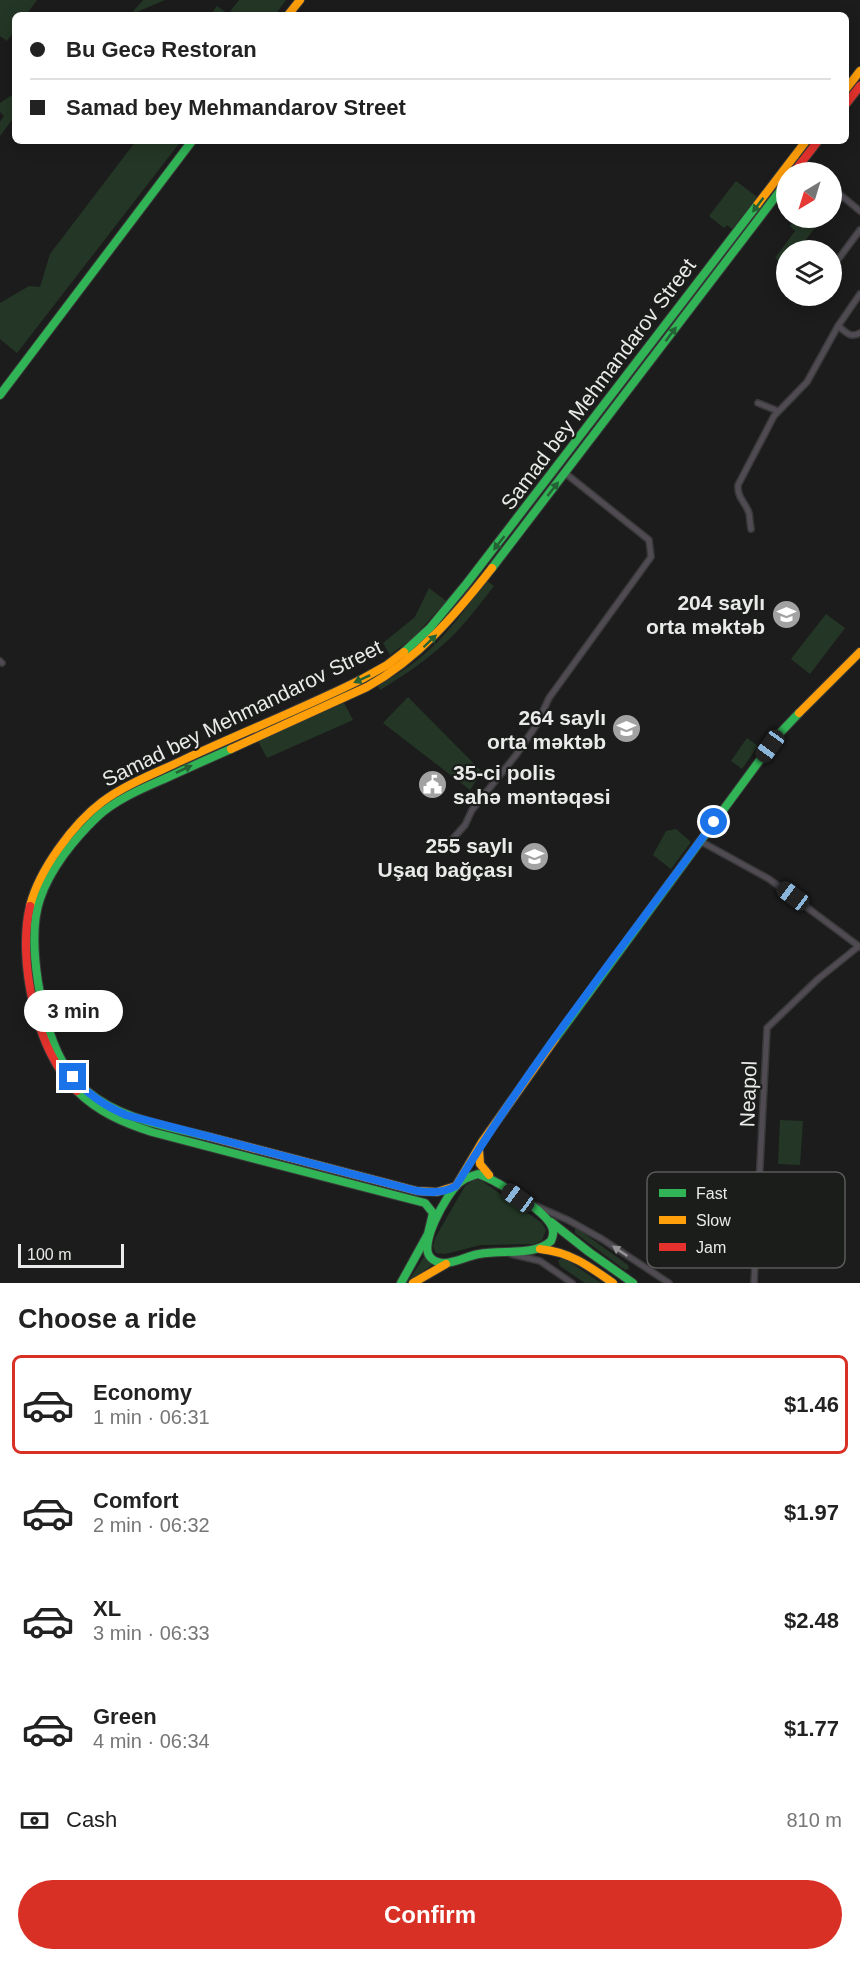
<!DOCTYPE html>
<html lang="en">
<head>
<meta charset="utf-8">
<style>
	body { margin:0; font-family:Helvetica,sans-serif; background:#f2f2f2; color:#222; height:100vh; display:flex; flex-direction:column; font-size:22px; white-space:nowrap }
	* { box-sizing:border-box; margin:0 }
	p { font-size:20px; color:#767676 }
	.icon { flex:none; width:33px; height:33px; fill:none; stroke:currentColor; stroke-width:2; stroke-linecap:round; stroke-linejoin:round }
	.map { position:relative; height:1283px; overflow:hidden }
	.panel { display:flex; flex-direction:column; background:#fff; flex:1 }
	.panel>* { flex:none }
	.guide { position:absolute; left:12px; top:12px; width:837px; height:132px; border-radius:9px; box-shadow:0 3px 15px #0003; display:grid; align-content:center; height:132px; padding:0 18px; background:#fff }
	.needle { width:39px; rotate:218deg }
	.tools { position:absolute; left:776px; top:162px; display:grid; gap:12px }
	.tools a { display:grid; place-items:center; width:66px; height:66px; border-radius:50%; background:#fff; box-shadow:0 3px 15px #0003; font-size:30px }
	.scale { position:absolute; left:18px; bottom:15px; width:106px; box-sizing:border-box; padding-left:6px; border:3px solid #e9eae9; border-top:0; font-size:16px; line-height:21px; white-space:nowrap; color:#e9eae9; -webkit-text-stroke:4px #1b1d1b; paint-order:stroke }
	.end { position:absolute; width:27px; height:27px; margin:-14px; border:8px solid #1a73e8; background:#fff; box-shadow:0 0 0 3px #fff }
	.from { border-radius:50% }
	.bubble { position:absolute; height:42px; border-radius:21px; background:#fff; box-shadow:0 3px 15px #0003; font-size:20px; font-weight:700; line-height:42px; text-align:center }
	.car { position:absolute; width:18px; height:36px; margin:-18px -9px; border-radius:8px; box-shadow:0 0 4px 2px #0007; background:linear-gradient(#222 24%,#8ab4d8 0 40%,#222 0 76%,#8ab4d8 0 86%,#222 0) }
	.guide b { display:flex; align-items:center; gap:21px; height:57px; font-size:22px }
	.guide b+b { border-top:2px solid #e0e0e0 }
	.guide i { width:15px; height:15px; background:#222 }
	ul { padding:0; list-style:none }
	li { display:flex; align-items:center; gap:18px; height:99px; margin:0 12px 9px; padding:0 6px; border:3px solid transparent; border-radius:9px }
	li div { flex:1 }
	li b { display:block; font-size:22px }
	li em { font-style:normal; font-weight:700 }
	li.selected { border-color:#d93025 }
	li>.icon { width:54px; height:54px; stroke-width:1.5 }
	h2 { padding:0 18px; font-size:27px; line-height:72px }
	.pay { display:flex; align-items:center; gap:15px; height:66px; padding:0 18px; font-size:22px }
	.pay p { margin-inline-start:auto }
	.cta { display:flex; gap:12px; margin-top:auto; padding:12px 18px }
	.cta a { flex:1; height:69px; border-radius:36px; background:#d93025; color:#fff; font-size:24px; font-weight:700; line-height:69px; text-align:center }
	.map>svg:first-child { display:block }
	.green { fill:#243726 }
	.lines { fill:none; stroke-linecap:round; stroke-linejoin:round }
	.street-casing { stroke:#393939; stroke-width:8 }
	.fast-casing { stroke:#393939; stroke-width:10 }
	.slow-casing { stroke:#393939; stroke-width:10 }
	.jam-casing { stroke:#393939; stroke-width:10 }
	.street { stroke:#504b53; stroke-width:5 }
	.fast { stroke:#30b455; stroke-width:8 }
	.slow { stroke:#ff9f0a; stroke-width:8 }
	.jam { stroke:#e5322d; stroke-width:8 }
	.oneway { fill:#246135 }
	.oneway2 { fill:#959396 }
	.route { stroke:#1a73e8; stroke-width:8 }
	.labels { text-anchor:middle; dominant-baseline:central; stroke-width:4.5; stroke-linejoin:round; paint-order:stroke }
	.street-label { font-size:21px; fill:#e9eae9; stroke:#1b1d1b }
	.poi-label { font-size:21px; font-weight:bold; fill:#e9eae9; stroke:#1b1d1b; text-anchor:end }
	.key { fill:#1b1d1b; stroke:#595a59; stroke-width:1.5 }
	.key-label { font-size:16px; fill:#e9eae9 }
</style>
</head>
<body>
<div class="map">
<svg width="860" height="1283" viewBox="0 0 860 1283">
	<rect width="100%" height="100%" fill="#1c1c1c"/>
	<g class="green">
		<polygon points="0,0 37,0 26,15 15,15 15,30 7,41 0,36"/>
		<polygon points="143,0 165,0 130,15"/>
		<polygon points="239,0 286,0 275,15 210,15 217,6 228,14"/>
		<polygon points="15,93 15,116 0,136 0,122 4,116 0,112 0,103"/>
		<polygon points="136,141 181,141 17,353 0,339 0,303 29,286 40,287 50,254"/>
		<polygon points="736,181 757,197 732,229 727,225 724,228 709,216"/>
		<polygon points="797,218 821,218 821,220 798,250 786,250 786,266 775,258 795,231 790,226"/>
		<path d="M487,581L494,586C477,608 460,631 438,649C420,665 401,677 380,690L378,686C396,675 414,664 429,650C451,630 469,604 487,581Z"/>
		<polygon points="429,588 446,601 414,637 390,655 383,643 415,617"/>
		<polygon points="826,614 845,628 810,674 791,659"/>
		<polygon points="408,697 482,772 470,790 383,723"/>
		<polygon points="344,703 353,720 267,758 258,741"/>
		<polygon points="747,738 758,746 742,769 731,761"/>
		<polygon points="676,829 691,842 671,869 653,855 666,831"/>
		<polygon points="780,1120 803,1121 800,1165 778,1164"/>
		<polygon points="475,1179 482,1181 542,1223 546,1230 542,1240 535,1244 481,1245 445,1254 436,1253 433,1247 435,1238 465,1186"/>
		<polygon points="575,1229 578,1229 628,1265 629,1269 625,1270 575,1233"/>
		<polygon points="424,1257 432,1265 407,1283"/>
		<polygon points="564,1258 601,1283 585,1283 560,1266 558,1260"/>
	</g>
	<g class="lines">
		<defs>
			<g id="street">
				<polyline points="800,161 814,172"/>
				<polyline points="831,187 860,211"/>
				<polyline points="831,269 860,230"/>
				<path d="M838,326C847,333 850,338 860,333"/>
				<polyline points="758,403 778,411"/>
				<path d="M751,529C750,524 750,518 749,513C746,503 737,498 738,485L774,416L807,382L838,326L860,294"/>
				<polyline points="0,661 2,663"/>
				<polyline points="700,841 769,879 860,947"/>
				<polyline points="450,842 465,825 472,810 516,755 537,724 549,698 651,557 649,540 565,473"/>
				<polyline points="536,1206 568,1220 602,1239 669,1283"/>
				<polyline points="511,1254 540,1261 572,1283"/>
				<polyline points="754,1283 767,1028 818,979 859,946"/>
			</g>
			<g id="fast">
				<polyline points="0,395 192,141"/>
				<polyline points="492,568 786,183"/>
				<polyline points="404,652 430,628 467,583 757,205"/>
				<polyline points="555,1039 779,734 799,713"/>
				<path d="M77,1091C98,1112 124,1123 152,1132L425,1203L433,1213L428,1234L401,1283"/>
				<path d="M210,1137C168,1126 121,1120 87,1091C76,1083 67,1071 61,1059C41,1023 26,939 40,899C50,869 74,839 97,817C115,800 141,789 164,779C186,769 208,759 231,749"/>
				<path d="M478,1174C496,1180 545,1210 552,1227C554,1233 553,1236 551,1241C533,1257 502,1249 479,1254C467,1256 456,1263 444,1263C439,1263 434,1261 431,1258C417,1246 447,1194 458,1184C463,1179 471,1176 478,1174Z"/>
				<polyline points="551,1222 589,1252 633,1283"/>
			</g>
			<g id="slow">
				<polyline points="288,15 300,0"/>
				<polyline points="846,89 860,71"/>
				<polyline points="757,205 806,141"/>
				<polyline points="799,713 860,652"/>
				<path d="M231,749L367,687C419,658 456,614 492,568"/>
				<path d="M30,906C39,870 73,824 102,802C126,784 156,773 183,760C243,732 304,708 362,679L387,665L404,652"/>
				<polyline points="210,1137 417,1191 437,1192 456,1186 482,1142 555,1039"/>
				<polyline points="479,1150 480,1164 489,1175"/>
				<path d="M540,1249C570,1252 589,1266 613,1283"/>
				<polyline points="413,1283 446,1264"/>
			</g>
			<g id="jam">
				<polyline points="846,104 860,86"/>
				<polyline points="794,172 818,141"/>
				<path d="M30,906C17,959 36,1052 77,1091"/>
			</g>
		</defs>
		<use href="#street" class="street-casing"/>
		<use href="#fast" class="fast-casing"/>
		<use href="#slow" class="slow-casing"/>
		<use href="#jam" class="jam-casing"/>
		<use href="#street" class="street"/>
		<use href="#fast" class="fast"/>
		<use href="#slow" class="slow"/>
		<use href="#jam" class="jam"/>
	</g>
	<defs><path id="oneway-solid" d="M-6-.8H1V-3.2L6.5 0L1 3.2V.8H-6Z" transform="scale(1.5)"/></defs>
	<g class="oneway">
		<use href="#oneway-solid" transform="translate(758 205) rotate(127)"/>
		<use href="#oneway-solid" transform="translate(671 334) rotate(-53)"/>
		<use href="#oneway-solid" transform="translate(553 489) rotate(-52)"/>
		<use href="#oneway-solid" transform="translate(499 543) rotate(128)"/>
		<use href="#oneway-solid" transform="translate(430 641) rotate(-44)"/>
		<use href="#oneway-solid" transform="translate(362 679) rotate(155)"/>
		<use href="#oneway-solid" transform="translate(184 769) rotate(-25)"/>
	</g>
	<use class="oneway2" href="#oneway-solid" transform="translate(620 1251) rotate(-146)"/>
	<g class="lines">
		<path class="route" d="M73,1077C87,1094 105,1106 126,1115L417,1191C432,1193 442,1193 456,1186C533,1059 627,942 714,822"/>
	</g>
	<defs>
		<symbol id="school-disc" viewBox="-11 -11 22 22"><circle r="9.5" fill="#a1a2a1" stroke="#1b1d1b"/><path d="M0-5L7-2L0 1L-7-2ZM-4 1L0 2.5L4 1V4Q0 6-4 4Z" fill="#fff"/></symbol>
		<symbol id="civic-disc" viewBox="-11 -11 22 22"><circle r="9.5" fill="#a1a2a1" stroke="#1b1d1b"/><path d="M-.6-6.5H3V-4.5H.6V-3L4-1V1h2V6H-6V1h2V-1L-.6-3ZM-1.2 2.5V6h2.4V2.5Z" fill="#fff"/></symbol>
	</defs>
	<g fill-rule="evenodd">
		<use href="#school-disc" x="770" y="598" width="33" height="33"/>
		<use href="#school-disc" x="610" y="712" width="33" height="33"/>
		<use href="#civic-disc" x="416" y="768" width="33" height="33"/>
		<use href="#school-disc" x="518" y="840" width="33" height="33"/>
	</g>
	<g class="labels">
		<g class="street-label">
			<text transform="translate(598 384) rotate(-53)">Samad bey Mehmandarov Street</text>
			<text transform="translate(242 713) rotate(-26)">Samad bey Mehmandarov Street</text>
			<text transform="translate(748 1094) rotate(-88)">Neapol</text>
		</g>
		<g class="poi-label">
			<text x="765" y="602">204 saylı<tspan x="765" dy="24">orta məktəb</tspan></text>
			<text x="606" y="717">264 saylı<tspan x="606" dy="24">orta məktəb</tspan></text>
			<text x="453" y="772" text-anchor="start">35-ci polis<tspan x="453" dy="24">sahə məntəqəsi</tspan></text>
			<text x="513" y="845">255 saylı<tspan x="513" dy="24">Uşaq bağçası</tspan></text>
		</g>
	</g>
	<rect x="647" y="1172" width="198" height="96" rx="9" class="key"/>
	<rect x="659" y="1189" width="27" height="8" fill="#30b455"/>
	<rect x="659" y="1216" width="27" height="8" fill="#ff9f0a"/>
	<rect x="659" y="1243" width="27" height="8" fill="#e5322d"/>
	<g class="key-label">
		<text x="696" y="1199">Fast</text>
		<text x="696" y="1226">Slow</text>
		<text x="696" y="1253">Jam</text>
	</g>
</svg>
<div class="tools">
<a><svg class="needle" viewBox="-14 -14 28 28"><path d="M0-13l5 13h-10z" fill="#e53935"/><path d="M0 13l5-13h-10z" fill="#767676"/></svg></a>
<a><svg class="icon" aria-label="layers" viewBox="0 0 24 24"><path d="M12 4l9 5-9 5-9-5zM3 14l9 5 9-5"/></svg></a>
</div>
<div class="scale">100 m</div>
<i class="end from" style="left:714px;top:822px"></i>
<i class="end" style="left:73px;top:1077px"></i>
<div class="bubble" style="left:24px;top:990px;width:99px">3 min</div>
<i class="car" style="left:770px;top:746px;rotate:216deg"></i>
<i class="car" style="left:793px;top:896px;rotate:307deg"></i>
<i class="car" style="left:518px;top:1198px;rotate:306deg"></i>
<div class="guide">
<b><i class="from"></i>Bu Gecə Restoran</b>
<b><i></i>Samad bey Mehmandarov Street</b>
</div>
</div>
<section class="panel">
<h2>Choose a ride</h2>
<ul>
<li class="selected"><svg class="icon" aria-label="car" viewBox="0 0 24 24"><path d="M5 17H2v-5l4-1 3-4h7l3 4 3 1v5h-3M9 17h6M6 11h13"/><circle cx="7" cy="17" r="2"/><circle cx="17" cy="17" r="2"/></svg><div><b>Economy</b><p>1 min · 06:31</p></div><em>$1.46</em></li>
<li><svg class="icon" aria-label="car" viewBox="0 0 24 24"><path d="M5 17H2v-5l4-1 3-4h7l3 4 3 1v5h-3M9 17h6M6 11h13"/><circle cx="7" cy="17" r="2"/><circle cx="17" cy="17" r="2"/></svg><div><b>Comfort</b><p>2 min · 06:32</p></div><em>$1.97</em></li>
<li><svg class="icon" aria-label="car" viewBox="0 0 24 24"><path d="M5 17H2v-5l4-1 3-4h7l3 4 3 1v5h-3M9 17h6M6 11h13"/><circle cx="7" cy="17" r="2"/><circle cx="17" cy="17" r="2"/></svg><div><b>XL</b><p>3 min · 06:33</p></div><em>$2.48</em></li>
<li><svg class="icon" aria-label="car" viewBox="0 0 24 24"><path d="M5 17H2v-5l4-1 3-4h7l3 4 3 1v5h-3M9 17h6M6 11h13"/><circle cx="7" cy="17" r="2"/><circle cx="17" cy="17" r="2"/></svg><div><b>Green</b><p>4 min · 06:34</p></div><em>$1.77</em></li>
</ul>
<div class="pay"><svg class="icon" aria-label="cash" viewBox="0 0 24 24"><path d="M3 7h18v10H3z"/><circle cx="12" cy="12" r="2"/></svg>Cash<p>810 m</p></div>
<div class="cta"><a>Confirm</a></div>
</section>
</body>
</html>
